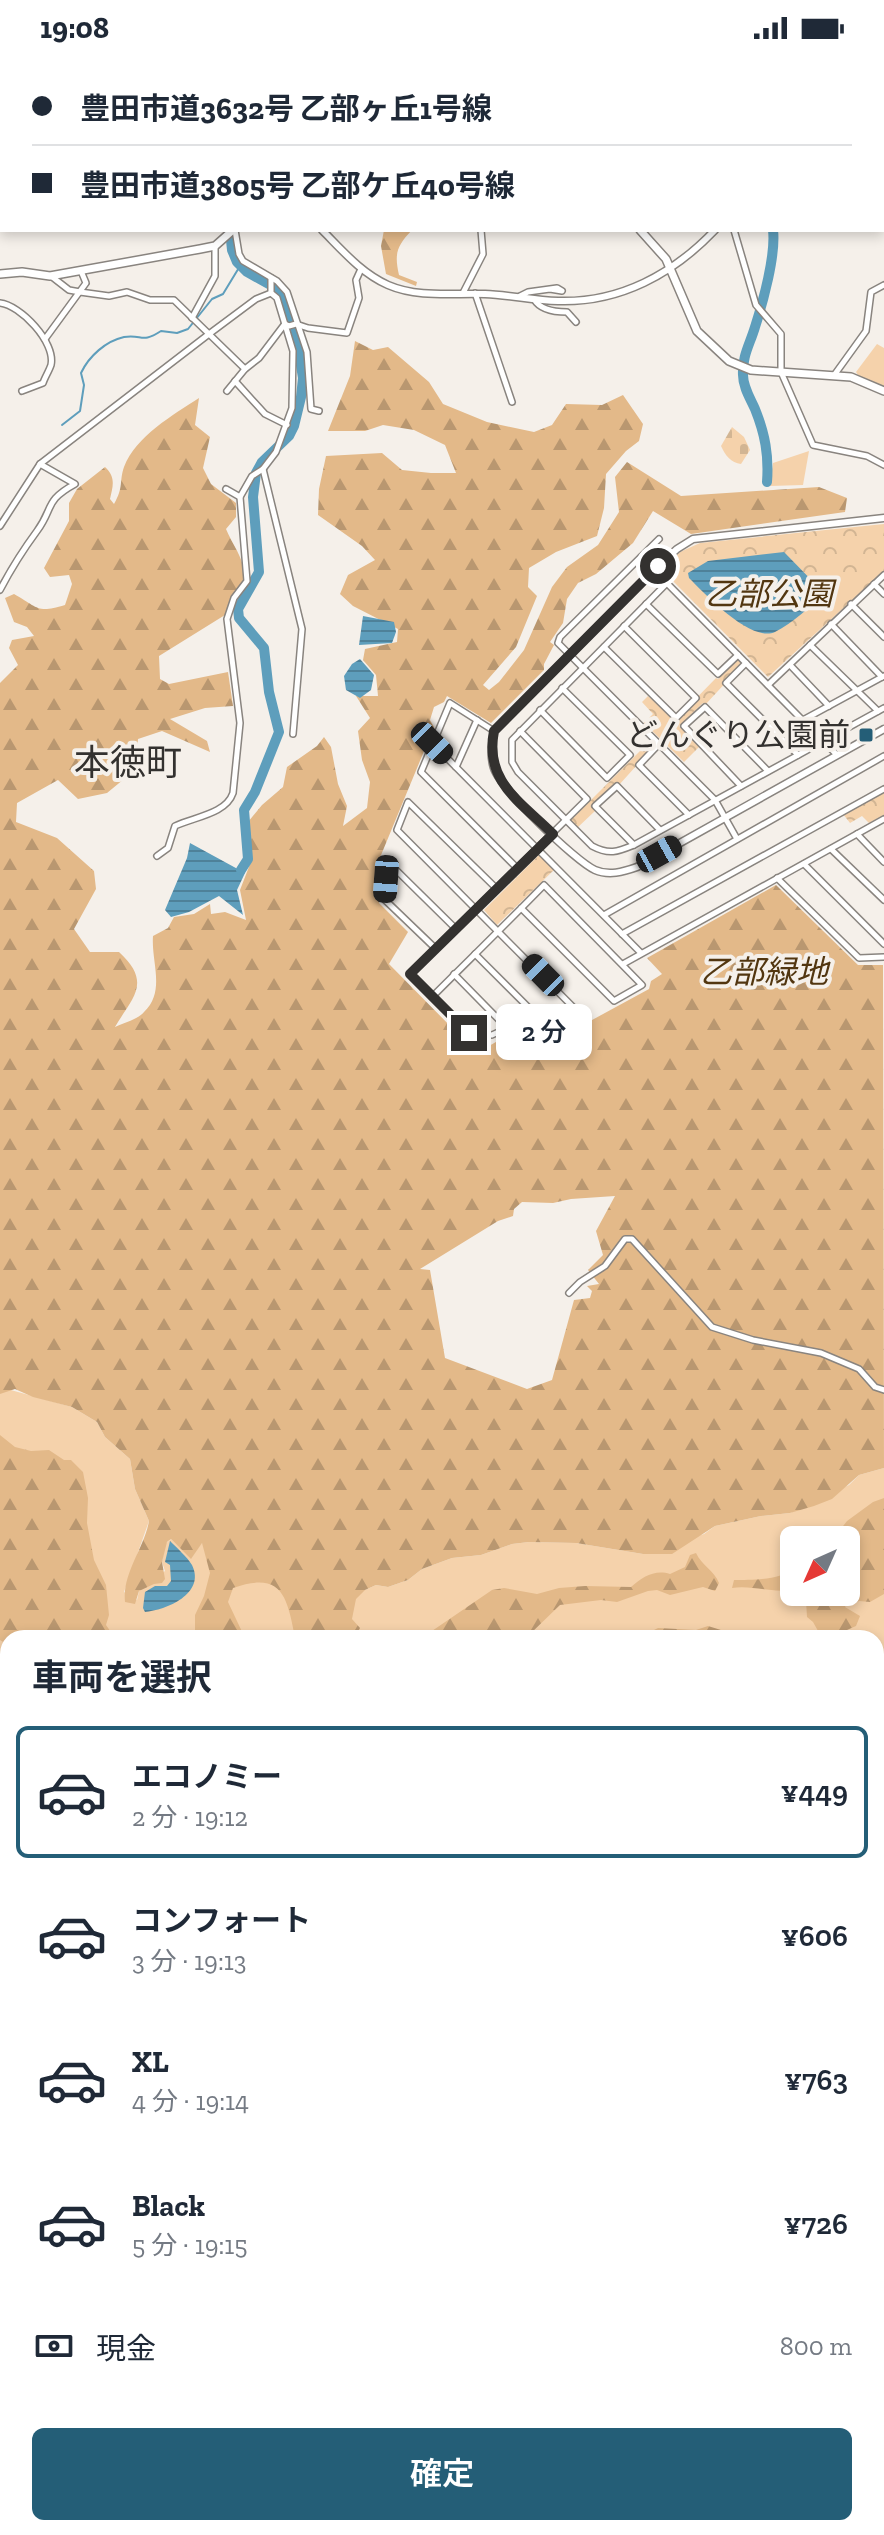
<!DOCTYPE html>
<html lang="ja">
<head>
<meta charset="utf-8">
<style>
	body { margin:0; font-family:"Zilla Slab","Noto Sans JP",serif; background:#f6f6f7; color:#1f2937; height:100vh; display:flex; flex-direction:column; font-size:30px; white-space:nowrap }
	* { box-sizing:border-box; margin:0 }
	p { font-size:26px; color:#747a83 }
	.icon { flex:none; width:44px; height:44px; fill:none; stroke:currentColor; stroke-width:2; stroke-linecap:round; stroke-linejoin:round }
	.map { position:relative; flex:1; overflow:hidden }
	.drawer { position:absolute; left:0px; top:1574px; width:884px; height:906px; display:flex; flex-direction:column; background:#fff; border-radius:24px 24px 0 0; box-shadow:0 4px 12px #0003 }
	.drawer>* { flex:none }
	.guide { position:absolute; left:0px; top:0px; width:884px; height:176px; box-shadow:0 4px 12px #0003; display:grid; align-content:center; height:176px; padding:0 32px; background:#fff }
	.needle { width:52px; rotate:225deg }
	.fabs { position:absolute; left:780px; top:1470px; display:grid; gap:16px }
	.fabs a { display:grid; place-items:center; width:80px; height:80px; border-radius:12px; background:#fff; box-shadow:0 4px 12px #0003; font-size:40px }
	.end { position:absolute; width:36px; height:36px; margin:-18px; border:10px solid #33312f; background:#fff; box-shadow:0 0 0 4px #fff }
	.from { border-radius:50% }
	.bubble { position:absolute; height:56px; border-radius:12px; background:#fff; box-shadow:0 4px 12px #0003; font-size:26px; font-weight:600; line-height:56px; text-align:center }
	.car { position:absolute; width:24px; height:48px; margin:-24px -12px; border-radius:10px; box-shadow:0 0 6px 2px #0007; background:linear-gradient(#222 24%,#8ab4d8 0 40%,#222 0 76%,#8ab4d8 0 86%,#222 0) }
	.guide b { display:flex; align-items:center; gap:28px; height:76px; font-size:30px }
	.guide b+b { border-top:2px solid #e0e1e3 }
	.guide i { width:20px; height:20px; background:#1f2937 }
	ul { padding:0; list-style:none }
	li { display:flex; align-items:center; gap:24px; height:132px; margin:0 16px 12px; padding:0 16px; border:4px solid transparent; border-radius:12px }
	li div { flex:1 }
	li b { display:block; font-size:30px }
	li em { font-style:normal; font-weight:600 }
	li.on { border-color:#245e77 }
	li>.icon { width:72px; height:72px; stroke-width:1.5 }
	h2 { padding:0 32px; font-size:36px; line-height:96px }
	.pay { display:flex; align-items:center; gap:20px; height:88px; padding:0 32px; font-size:30px }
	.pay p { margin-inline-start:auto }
	.button { display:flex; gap:16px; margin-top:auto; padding:16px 32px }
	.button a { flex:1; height:92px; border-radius:12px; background:#245e77; color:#fff; font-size:32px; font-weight:600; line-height:92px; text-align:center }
	.status { display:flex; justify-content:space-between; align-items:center; height:56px; padding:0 40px; background:#fff; direction:ltr }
	.status svg { height:22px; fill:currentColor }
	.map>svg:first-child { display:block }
	.grass { fill:#f5d2ab; fill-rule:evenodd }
	.forest { fill:url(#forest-firs); fill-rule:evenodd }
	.cemetery { fill:url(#cemetery-stones) }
	.park { fill:url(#park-crowns) }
	.water { fill:url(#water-rules) }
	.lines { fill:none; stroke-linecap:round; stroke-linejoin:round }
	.stream { stroke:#5e9ebc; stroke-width:2 }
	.river { stroke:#5e9ebc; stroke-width:10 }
	.minor-casing { stroke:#89847f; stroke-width:8 }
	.tertiary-casing { stroke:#89847f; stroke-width:9 }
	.secondary-casing { stroke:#89847f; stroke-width:10 }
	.minor { stroke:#fff; stroke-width:5 }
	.tertiary { stroke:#fff; stroke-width:6 }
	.secondary { stroke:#fff; stroke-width:7 }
	.route { stroke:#33312f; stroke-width:10 }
	.poi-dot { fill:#245e77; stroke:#f5f0ea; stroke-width:3 }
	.labels { text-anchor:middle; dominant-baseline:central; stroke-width:8; stroke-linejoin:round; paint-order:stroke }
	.park-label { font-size:32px; font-style:italic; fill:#523610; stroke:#f5f0ea }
	.poi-label { font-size:32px; fill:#33312f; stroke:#f5f0ea; text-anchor:end }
	.quarter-label { font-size:36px; fill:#33312f; stroke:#f5f0ea }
</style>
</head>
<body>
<div class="status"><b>19:08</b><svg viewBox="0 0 49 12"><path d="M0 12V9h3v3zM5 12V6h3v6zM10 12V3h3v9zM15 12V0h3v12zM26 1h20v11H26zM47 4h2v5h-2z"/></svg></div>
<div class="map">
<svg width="884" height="2479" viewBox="0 0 884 2479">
	<defs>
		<pattern id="forest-firs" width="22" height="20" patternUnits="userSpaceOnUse" patternTransform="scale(2)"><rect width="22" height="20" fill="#e3b989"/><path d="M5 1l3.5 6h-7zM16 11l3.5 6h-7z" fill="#b99770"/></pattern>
		<pattern id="cemetery-stones" width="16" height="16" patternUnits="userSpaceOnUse" patternTransform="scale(2)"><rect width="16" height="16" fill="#f5d2ab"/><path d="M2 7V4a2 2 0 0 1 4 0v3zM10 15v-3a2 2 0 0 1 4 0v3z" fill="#d2b593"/></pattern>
		<pattern id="park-crowns" width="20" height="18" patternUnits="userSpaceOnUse" patternTransform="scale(2)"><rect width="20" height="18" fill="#f5d2ab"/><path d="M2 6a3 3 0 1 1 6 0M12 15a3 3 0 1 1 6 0" fill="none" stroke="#d2b593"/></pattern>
		<pattern id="water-rules" width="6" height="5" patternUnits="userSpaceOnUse" patternTransform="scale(2)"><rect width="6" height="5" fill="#5e9ebc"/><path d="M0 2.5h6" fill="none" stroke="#4e8199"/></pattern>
	</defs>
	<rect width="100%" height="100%" fill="#f5f0ea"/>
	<g class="grass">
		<polygon points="877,288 884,292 884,333 858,319 856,316"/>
		<polygon points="809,395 803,429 770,430 773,407"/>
		<path d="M0,1331L72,1351L97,1366L105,1381L130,1403L135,1433L149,1465L124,1536L137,1544L139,1535L165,1515L162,1506L165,1488L171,1483L191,1502L201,1487L365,1534L376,1529L388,1531L408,1524L422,1513L452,1502L481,1499L512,1488L529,1486L576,1487L643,1498L704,1478L715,1470L761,1460L790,1457L849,1429L859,1419L884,1412V1971L876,1986V1582H8V2472H339L335,2479H0ZM794,1484H846V1536H794Z"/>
		<polygon points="876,2060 884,2062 884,2261 876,2261"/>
	</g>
	<g class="forest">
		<path d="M384,174H412C397,190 394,197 399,219L417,226L416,230L386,218L381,190Z"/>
		<path d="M355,285L373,294L388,291L429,326L443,348L487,366L534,376L552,369L566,348L602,349L623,339L643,368L639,385L626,395L606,418L604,452L597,480L556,496L529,512L528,531L537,540L516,591L483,629L489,634L499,626L524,594L552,531L567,511L598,489L619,456L615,421L627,406L681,440L819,431L847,442L845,456L691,478L653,455L633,487L596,518L578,527L567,543L563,567L550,586L554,589L544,608V614L491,667L447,640L444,646L434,651L430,664L434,671L379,804L375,832L379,833V847L408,876L389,908L464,984L489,990L513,976L541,973L570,976L649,933L651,925L662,918L647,902L776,829L858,909H883L884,1412L859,1419L832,1443L814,1450L790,1457L761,1460L715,1470L672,1498H643L576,1487L529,1486L512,1488L481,1499L452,1502L422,1513L408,1524L388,1531L376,1529L365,1534L356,1543L352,1563L360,1572L355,1582H295C287,1540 282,1515 233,1532L228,1546L245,1582H195V1559L204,1540L210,1517L202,1487L191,1503L171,1483L167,1486L162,1506L165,1523L162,1527L154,1528L139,1535L135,1548L125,1546C122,1517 144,1493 149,1465L135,1433L130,1403L105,1381L97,1366L72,1351L33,1341L15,1333L0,1338V627L18,609L9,592L12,584L34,580L27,571L14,566L5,542L14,538C38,551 36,558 65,549L72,528L69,519L50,521L44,512L69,465V447L77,433L105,411C116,421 113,430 110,443L114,448C124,431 119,425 124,411C136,380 173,359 199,342L195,369L210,381L203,412L211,428L236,447V461L226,473C233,491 251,510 241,530C235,542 229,544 225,559L159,600L160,623L169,628L228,616L233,650L205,652L170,663L207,685L210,696L162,675L138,683L135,714L107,737L78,743L58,724L17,747L16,766L57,782L94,815L96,833L74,873L90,896H119C153,927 132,942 115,971C124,967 138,963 144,956C166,935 151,906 153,880L168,872L174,861L194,858L210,848L211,858L225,856L246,864L240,834L252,803L248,766L262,749L283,731L287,711L317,690L324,681L331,691L338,728L347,750L343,770L367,752L370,726L362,704L358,675L370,662L356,640H378L376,619L363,604L365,593L397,586L398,573L353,550L340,538L348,519L375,504L362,490L318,459L319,433L326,400L382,397L402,414L431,417H456L445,389L414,374L383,369L365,375H328L350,320ZM615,1140L596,1175L603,1199L588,1214L599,1228L587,1230L592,1235L590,1242L574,1244L552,1324L527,1333L445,1302L430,1214L420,1213L498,1165L513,1160L514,1153L522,1146L553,1147L571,1143Z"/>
		<polygon points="0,1379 15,1391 31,1395 49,1394 64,1404 71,1404 83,1416 88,1442 87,1467 94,1504 106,1529 109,1559 106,1569 115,1582 8,1582 8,1589 0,1584"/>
		<path d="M884,1442V1538L870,1546L859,1545L854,1548L847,1547L845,1551L860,1560L856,1570L829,1582H822L813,1566L807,1561L806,1545L791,1534C770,1537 752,1529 732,1532L734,1524C751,1524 782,1524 794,1512V1536H846V1484H821L840,1474L847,1465L873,1446Z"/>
		<path d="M696,1497C702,1510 714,1514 719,1527L715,1535L703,1531L670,1539L657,1534L648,1535L617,1546L601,1544L560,1549L529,1579L519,1582H416L429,1577L492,1534L504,1532L537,1538L559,1532L585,1530L631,1531C642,1521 655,1513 670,1518L685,1511L690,1499Z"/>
		<polygon points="708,1570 747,1582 638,1582 658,1572 696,1574"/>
		<polygon points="0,1883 8,1889 8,2015 0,2019"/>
		<polygon points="884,1971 884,2062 876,2060 876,1986"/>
		<polygon points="431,2472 584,2472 583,2479 440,2479"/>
		<polygon points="649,2472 815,2472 813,2479 661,2479"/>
	</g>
	<path class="cemetery" d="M732,371L744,381L750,394L741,408C731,407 725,399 721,390Z"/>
	<g class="park">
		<polygon points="884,468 884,515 768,621 663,515 663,512 680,496 700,487"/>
		<polygon points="739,603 742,609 705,649 703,647 679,670 699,691 684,706 644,667 653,658 642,646 648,640 675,664 716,622 718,623"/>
		<polygon points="651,684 655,689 619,729 616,727 593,751 595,755 576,773 570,765"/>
		<polygon points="884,736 884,759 869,767 862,760 850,767 843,758"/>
		<polygon points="539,799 555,813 497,869 484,854"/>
	</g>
	<g class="water">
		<path d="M784,496L825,538C810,550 793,567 775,576C751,587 705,538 689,522L688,517L708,505Z"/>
		<polygon points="363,560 394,566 396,576 392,587 359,589"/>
		<polygon points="360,603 374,619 371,634 360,642 346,634 344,620 352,608"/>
		<polygon points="190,787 245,817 237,834 243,859 219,840 189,856 171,861 165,854 187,802"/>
		<path d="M170,1485C177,1492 187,1501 192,1509C206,1538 166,1554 145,1556L143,1552L145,1536L155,1530H167L171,1525L170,1509L165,1506Z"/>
	</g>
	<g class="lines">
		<g class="stream">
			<path d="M62,369L80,355L84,329L81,317C89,300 106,285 124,281C143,278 141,288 161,275L177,277L188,273L212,243L223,238L240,210"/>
			<polyline points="429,2472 437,2479"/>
		</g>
		<g class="river">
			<polyline points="553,0 555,2"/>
			<polyline points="330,2 331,0"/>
			<polyline points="230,174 232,194 237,206 247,216 274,231 282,242 299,297 303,322 301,341 294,370 289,380 262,406 256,417 253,441 259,516 238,553 239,562 264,592 269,636 279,676 255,736 244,754 248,803 241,814"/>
			<path d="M767,426C769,399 765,378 755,353C750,342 743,331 743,319C742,300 750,288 755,271C763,246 776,199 773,174"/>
		</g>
		<defs>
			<g id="minor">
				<polyline points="69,0 72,2"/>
				<polyline points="878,0 879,2"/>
				<polyline points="533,2 534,0"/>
				<polyline points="704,2 705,0"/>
				<polyline points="776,2 776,0"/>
				<polyline points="882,10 884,15"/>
				<polyline points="235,174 239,198 243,205 277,225 287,236 307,296 311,353 319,355"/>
				<polyline points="734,174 756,249 781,278 781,316 813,389 867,400 884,409"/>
				<polyline points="51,220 69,234 80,236 109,240 127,236 150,244 174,244 245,313"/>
				<polyline points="463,237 483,198 481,174"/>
				<polyline points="475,237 512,346"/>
				<polyline points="520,240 528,236 557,232 562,235 550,233"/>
				<path d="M534,243C540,254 555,256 567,256L576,266"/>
				<path d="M0,247C20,249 56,286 51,309C49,315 45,321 43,327L22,335"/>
				<polyline points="192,262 215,220 215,190"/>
				<polyline points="285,268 289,270 296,268 308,272 347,277 359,242 356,224 361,213"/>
				<polyline points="45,283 86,227 81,215"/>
				<polyline points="835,318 866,275 871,236 884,229"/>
				<polyline points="235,325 265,358 287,369"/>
				<polyline points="227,335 245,313 259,302 284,269"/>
				<polyline points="263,413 302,573 293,678"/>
				<polyline points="226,433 240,441"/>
				<polyline points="0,470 40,408 209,278 256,243 271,237"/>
				<polyline points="659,483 560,581 558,587 715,744 737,783"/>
				<polyline points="641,501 837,699"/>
				<path d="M667,527L512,684V706L518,716L592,790C609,799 617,796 634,789L884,652"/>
				<polyline points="874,528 884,538"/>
				<path d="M0,534C11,513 23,494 37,475C54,452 44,445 75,428L40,408"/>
				<polyline points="646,548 718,618 738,599"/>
				<polyline points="851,548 884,581"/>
				<polyline points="831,568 882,621"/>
				<polyline points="810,589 878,655"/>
				<polyline points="604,591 676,662 696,642 624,570"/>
				<polyline points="746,607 726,627 798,699"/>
				<polyline points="790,609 829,650"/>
				<polyline points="768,629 884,519"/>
				<polyline points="540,654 607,722 630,699 562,632"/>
				<polyline points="803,664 884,620"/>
				<polyline points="494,675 450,647 421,716 518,813"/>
				<polyline points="432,687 641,897"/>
				<polyline points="659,688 639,709 689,759"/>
				<polyline points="456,711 477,664"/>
				<polyline points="741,730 684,670 705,651 768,715"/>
				<polyline points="857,778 884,806"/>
				<polyline points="634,789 595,750 617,730 660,774"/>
				<polyline points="831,793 884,844"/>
				<path d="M157,800L168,792L175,770C194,761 226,758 233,737L240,667L227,563L234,542L247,525L240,441L252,420L263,413L276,396L292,352L293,295L277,242L271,237V222"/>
				<polyline points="387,804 384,843 436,893"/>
				<polyline points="387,805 456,873"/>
				<polyline points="804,808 884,888"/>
				<polyline points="777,822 859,902 884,901"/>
				<polyline points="604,859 884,700"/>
				<polyline points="622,878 884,733"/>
				<path d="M475,898L541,964C557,973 569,970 583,961L397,774L408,746L497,833"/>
				<polyline points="623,908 884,763"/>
				<polyline points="454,918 507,972 492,979 469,977 410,918 587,743 520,675"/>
				<path d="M432,941C469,904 507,867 544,829L642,929L614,945L521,852"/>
				<polyline points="569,1237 580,1226 605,1210 625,1183 632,1183 712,1271 753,1284 821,1297 859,1313 875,1331 884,1334"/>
				<polyline points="403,2472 406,2479"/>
			</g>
			<g id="tertiary">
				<polyline points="149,0 150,2"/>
				<polyline points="882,31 884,29"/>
				<path d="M322,174C342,194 361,217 388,229C418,242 452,237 485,238C509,239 533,244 558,245C620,247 673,218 715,174"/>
				<path d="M884,462L693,483L677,493L658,510L494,675C492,688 490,700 494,712C500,732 575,805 595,814C609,820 623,816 637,811L884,673"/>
				<polyline points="876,2265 884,2264"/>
			</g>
			<g id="secondary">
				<polyline points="495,0 495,2"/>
				<polyline points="406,2 408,0"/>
				<polyline points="640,174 666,203 697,275 729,305 751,314 851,321 884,335"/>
				<polyline points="0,218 22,216 50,220 200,193 215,190 233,174"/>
			</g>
		</defs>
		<use href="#minor" class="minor-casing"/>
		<use href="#tertiary" class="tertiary-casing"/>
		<use href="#secondary" class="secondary-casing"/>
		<use href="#minor" class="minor"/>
		<use href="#tertiary" class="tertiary"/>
		<use href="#secondary" class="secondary"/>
	</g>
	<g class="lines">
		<path class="route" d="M469,977L410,918L553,778C521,746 484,726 494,675L658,510"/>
	</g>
	<rect class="poi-dot" x="858" y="671" width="16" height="16" rx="4"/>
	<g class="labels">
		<g class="park-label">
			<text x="769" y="538">乙部公園</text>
			<text x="764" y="916">乙部緑地</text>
		</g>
		<g class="poi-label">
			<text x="850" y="679">どんぐり公園前</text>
		</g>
		<g class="quarter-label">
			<text x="128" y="706">本徳町</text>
		</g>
	</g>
</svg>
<div class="fabs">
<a><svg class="needle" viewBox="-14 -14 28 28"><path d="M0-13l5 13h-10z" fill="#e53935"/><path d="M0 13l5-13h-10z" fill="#747a83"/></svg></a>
</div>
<i class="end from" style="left:658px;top:510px"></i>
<i class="end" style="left:469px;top:977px"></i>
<div class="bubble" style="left:496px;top:948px;width:96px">2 分</div>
<i class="car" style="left:432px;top:687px;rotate:135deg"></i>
<i class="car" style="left:659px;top:798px;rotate:61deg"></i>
<i class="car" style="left:386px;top:823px;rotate:184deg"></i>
<i class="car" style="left:543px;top:919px;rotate:315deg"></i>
<div class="guide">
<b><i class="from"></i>豊田市道3632号 乙部ヶ丘1号線</b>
<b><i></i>豊田市道3805号 乙部ケ丘40号線</b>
</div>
<section class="drawer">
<h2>車両を選択</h2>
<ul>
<li class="on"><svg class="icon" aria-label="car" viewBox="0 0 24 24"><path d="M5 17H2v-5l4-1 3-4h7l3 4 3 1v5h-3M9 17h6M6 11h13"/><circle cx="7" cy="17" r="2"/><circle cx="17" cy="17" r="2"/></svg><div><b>エコノミー</b><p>2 分 · 19:12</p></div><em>¥449</em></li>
<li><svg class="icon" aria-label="car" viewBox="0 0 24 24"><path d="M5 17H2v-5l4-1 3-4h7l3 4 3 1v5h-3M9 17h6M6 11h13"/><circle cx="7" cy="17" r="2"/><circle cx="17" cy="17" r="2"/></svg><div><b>コンフォート</b><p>3 分 · 19:13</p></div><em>¥606</em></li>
<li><svg class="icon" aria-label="car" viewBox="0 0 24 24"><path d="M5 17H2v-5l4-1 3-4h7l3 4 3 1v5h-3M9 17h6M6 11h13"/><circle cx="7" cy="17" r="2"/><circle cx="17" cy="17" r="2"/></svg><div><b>XL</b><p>4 分 · 19:14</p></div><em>¥763</em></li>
<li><svg class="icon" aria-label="car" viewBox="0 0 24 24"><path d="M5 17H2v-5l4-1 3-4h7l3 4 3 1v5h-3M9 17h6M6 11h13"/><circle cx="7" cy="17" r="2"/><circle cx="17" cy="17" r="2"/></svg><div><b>Black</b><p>5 分 · 19:15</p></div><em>¥726</em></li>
</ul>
<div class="pay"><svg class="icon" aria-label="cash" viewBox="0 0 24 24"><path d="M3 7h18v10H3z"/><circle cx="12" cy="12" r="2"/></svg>現金<p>800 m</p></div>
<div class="button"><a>確定</a></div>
</section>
</div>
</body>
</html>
